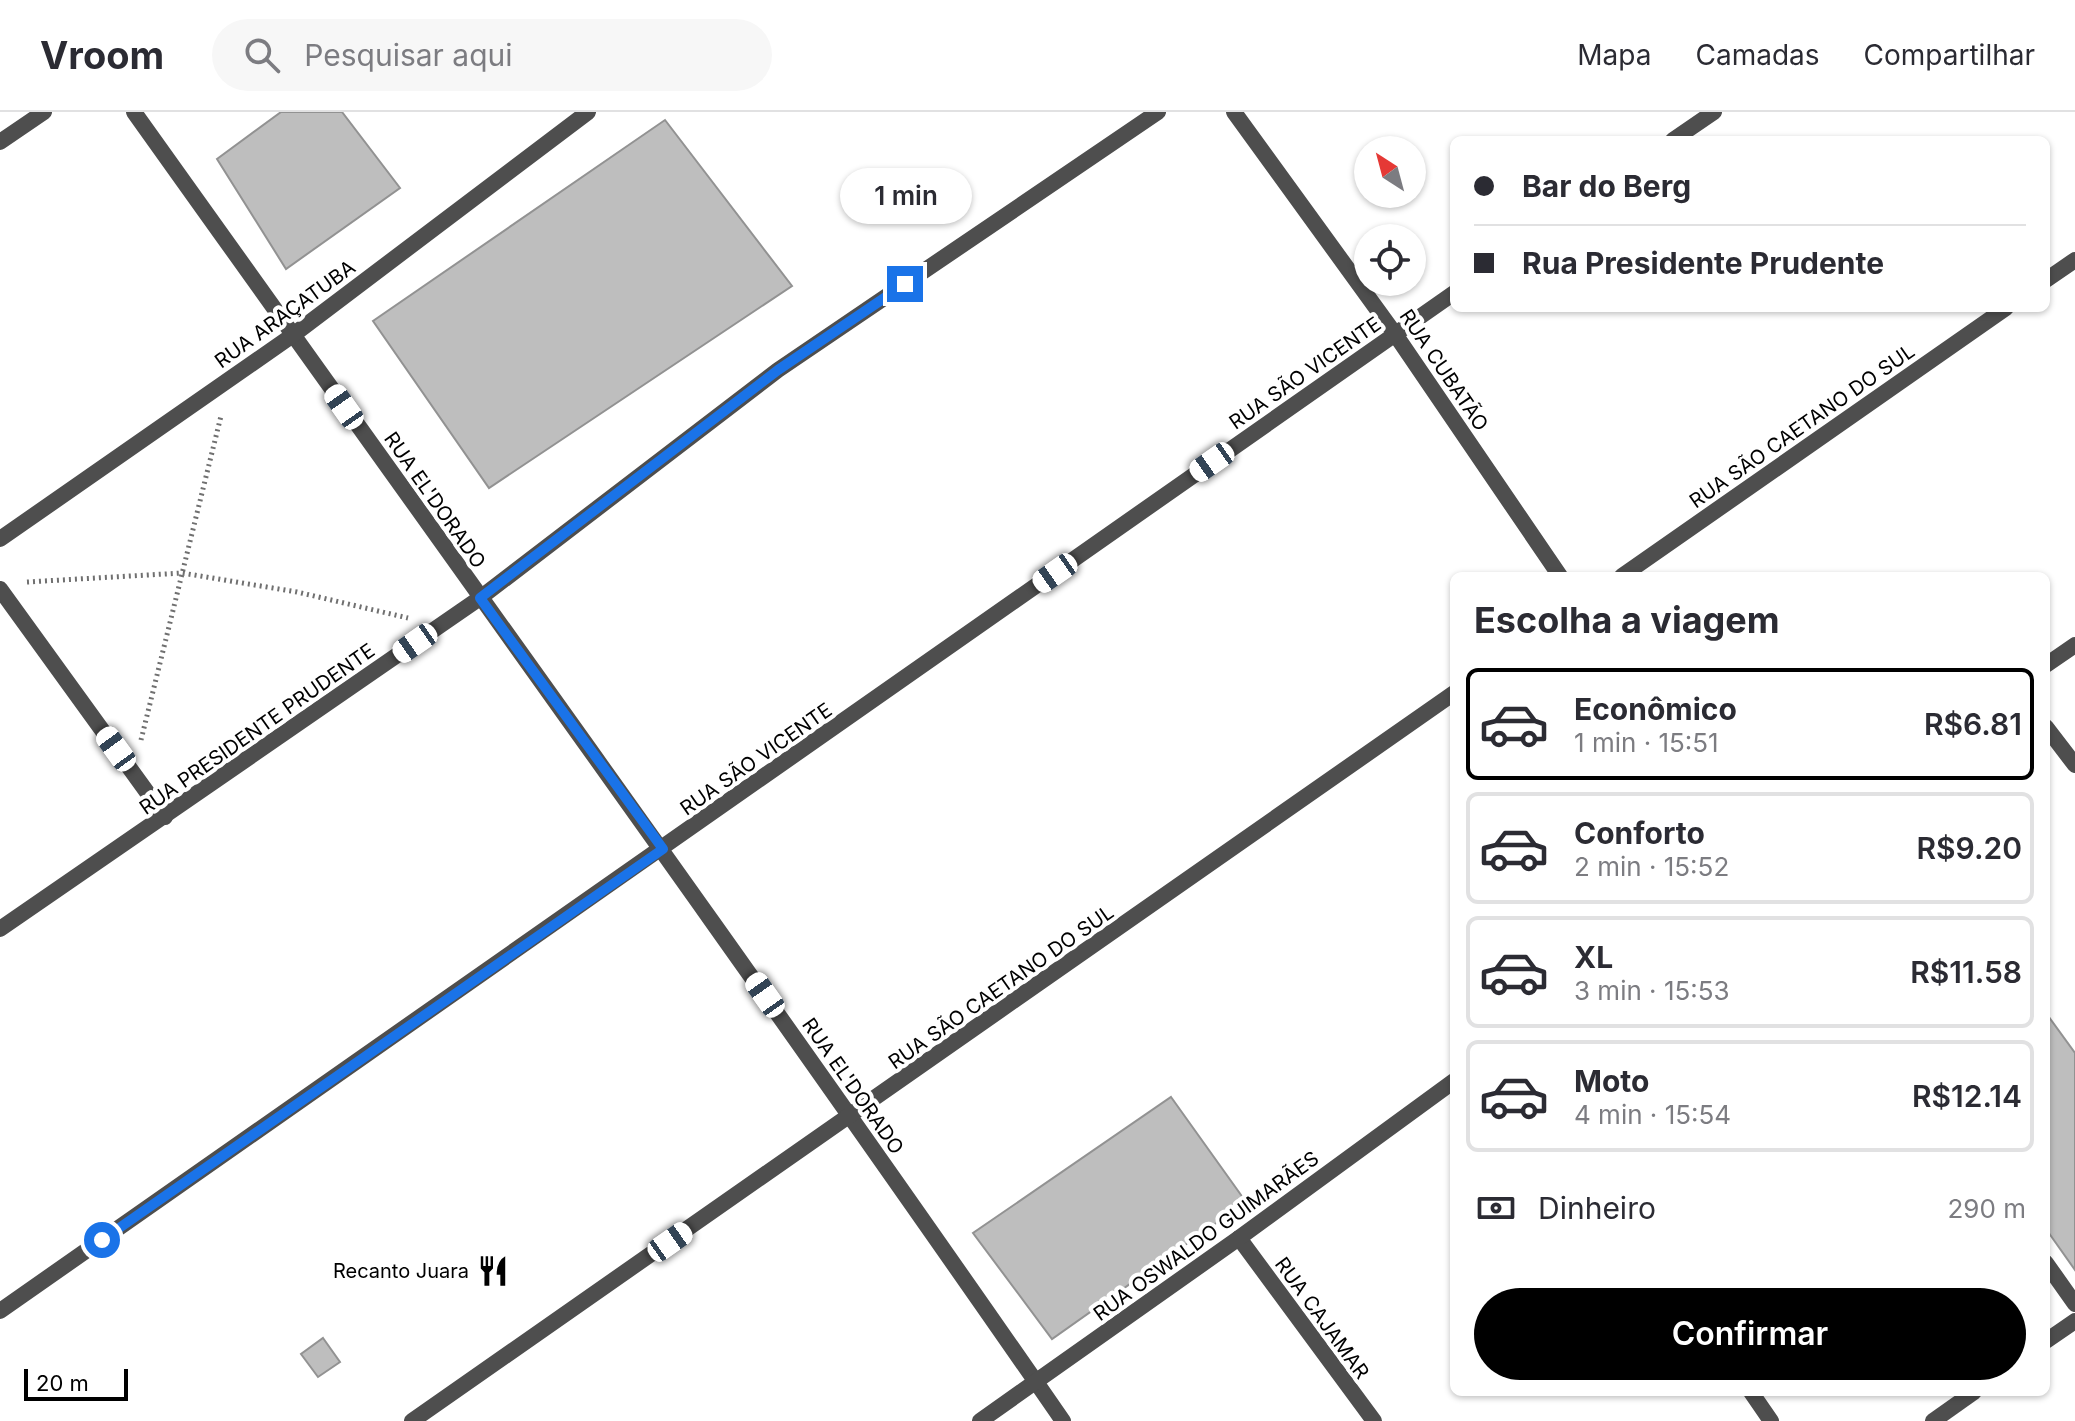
<!DOCTYPE html>
<html lang="pt">
<head>
<meta charset="utf-8">
<style>
	body { margin:0; font-family:Inter,sans-serif; background:#f7f7f7; color:#2b2b33; height:100vh; display:flex; flex-direction:column; font-size:30px; white-space:nowrap }
	* { box-sizing:border-box; margin:0 }
	p { font-size:26px; color:#7c7c81 }
	.icon { flex:none; width:44px; height:44px; fill:none; stroke:currentColor; stroke-width:2; stroke-linecap:round; stroke-linejoin:round }
	.map { position:relative; flex:1; overflow:hidden }
	.sheet { position:absolute; left:1450px; top:460px; width:600px; height:824px; display:flex; flex-direction:column; background:#fff; border-radius:12px; box-shadow:0 2px 6px #0004 }
	.sheet>* { flex:none }
	.top-card { position:absolute; left:1450px; top:24px; width:600px; height:176px; border-radius:12px; box-shadow:0 2px 6px #0004; display:grid; align-content:center; height:176px; padding:0 24px; background:#fff }
	.needle { width:52px; rotate:324deg }
	.buttons { position:absolute; left:1354px; top:24px; display:grid; gap:16px }
	.buttons a { display:grid; place-items:center; width:72px; height:72px; border-radius:50%; background:#fff; box-shadow:0 2px 6px #0004; font-size:40px }
	.scale { position:absolute; left:24px; bottom:20px; width:104px; box-sizing:border-box; padding-left:8px; border:4px solid #000; border-top:0; font-size:22px; line-height:28px; white-space:nowrap; color:#000; -webkit-text-stroke:6px #fff; paint-order:stroke }
	.end { position:absolute; width:36px; height:36px; margin:-18px; border:10px solid #1a73e8; background:#fff; box-shadow:0 0 0 4px #fff }
	.from { border-radius:50% }
	.bubble { position:absolute; height:56px; border-radius:28px; background:#fff; box-shadow:0 2px 6px #0004; font-size:26px; font-weight:600; line-height:56px; text-align:center }
	.car { position:absolute; width:24px; height:48px; margin:-24px -12px; border-radius:10px; box-shadow:0 0 6px 2px #0007; background:linear-gradient(#fff 24%,#345 0 40%,#fff 0 76%,#345 0 86%,#fff 0) }
	.top-card b { display:flex; align-items:center; gap:28px; height:76px; font-size:30px }
	.top-card b+b { border-top:2px solid #e1e1e2 }
	.top-card i { width:20px; height:20px; background:#2b2b33 }
	ul { padding:0; list-style:none }
	li { display:flex; align-items:center; gap:24px; height:112px; margin:0 16px 12px; padding:0 8px; border:4px solid #e1e1e2; border-radius:12px }
	li div { flex:1 }
	li b { display:block; font-size:30px }
	li em { font-style:normal; font-weight:600 }
	li.selected { border-color:#000 }
	li>.icon { width:72px; height:72px; stroke-width:1.5 }
	h2 { padding:0 24px; font-size:36px; line-height:96px }
	.pay { display:flex; align-items:center; gap:20px; height:88px; padding:0 24px; font-size:30px }
	.pay p { margin-inline-start:auto }
	.primary-button { display:flex; gap:16px; margin-top:auto; padding:16px 24px }
	.primary-button a { flex:1; height:92px; border-radius:48px; background:#000; color:#fff; font-size:32px; font-weight:600; line-height:92px; text-align:center }
	header { display:flex; align-items:center; gap:48px; box-sizing:border-box; height:112px; padding:0 40px; background:#fff; border-bottom:2px solid #e1e1e2 }
	header strong { font-size:38px }
	nav { display:flex; gap:44px; margin-inline-start:auto; font-size:28px }
	.search { width:560px; height:72px; background:#f7f7f7; display:flex; align-items:center; gap:20px; box-sizing:border-box; padding:0 28px; border-radius:44px; color:#7c7c81; font-size:30px }
	.map>svg:first-child { display:block }
	.building { fill:#bebebe; stroke:#929292; stroke-width:2 }
	.lines { fill:none; stroke-linecap:round; stroke-linejoin:round }
	.path { stroke:#707070; stroke-width:5; stroke-dasharray:2 4; stroke-linecap:butt }
	.minor { stroke:#4e4e4e; stroke-width:16 }
	.tertiary { stroke:#4e4e4e; stroke-width:16 }
	.route { stroke:#1a73e8; stroke-width:10 }
	.labels { text-anchor:middle; dominant-baseline:central; stroke-width:8; stroke-linejoin:round; paint-order:stroke }
	.street-label { font-size:20px; fill:#000; stroke:#fff }
	.poi-label { font-size:20px; fill:#000; stroke:#fff; text-anchor:end }
</style>
</head>
<body>
<header>
<strong>Vroom</strong>
<div class="search"><svg class="icon" aria-label="search" viewBox="0 0 24 24"><circle cx="10" cy="10" r="6"/><path d="M15 15l6 6"/></svg>Pesquisar aqui</div>
<nav><a>Mapa</a><a>Camadas</a><a>Compartilhar</a></nav>
</header>
<div class="map">
<svg width="2075" height="1309" viewBox="0 0 2075 1309">
	<rect width="100%" height="100%" fill="#fff"/>
	<g class="building">
		<polygon points="281,0 342,0 400,76 286,157 217,47"/>
		<polygon points="665,8 792,174 489,376 373,209"/>
		<polygon points="2046,901 2075,941 2075,1158 2046,1117"/>
		<polygon points="1171,985 1246,1090 1052,1227 973,1121"/>
		<polygon points="323,1226 340,1250 318,1265 301,1242"/>
	</g>
	<g class="lines">
		<g class="path">
			<polyline points="27,470 182,461 297,480 408,506"/>
			<polyline points="141,628 221,304"/>
		</g>
		<g class="minor">
			<path d="M134,0C445,436 758,869 1063,1309"/>
			<polyline points="1234,0 1395,222 1560,464"/>
			<polyline points="1673,28 1714,0"/>
			<polyline points="0,30 44,0"/>
			<polyline points="2046,168 2075,148"/>
			<polyline points="0,427 293,223 588,0"/>
			<polyline points="1622,464 2006,196"/>
			<polyline points="0,477 165,705"/>
			<polyline points="2046,553 2075,533"/>
			<polyline points="2046,615 2075,653"/>
			<polyline points="0,817 480,486 778,258 1158,0"/>
			<polyline points="1239,1126 1374,1309"/>
			<polyline points="2046,1151 2075,1192"/>
			<polyline points="0,1199 1454,181"/>
			<polyline points="1751,1280 1771,1309"/>
			<polyline points="412,1309 1454,581"/>
			<polyline points="980,1309 1239,1126 1454,969"/>
		</g>
		<g class="tertiary">
			<polyline points="2046,1229 2075,1209"/>
			<polyline points="1933,1309 1974,1280"/>
		</g>
	</g>
	<g class="lines">
		<polyline class="route" points="102,1128 663,737 480,486 778,258 905,172"/>
	</g>
	<defs>
		<symbol id="restaurant-bare" viewBox="-9 -9 18 18"><path d="M-5-6h1v4h1v-4h1v4h1v-4h1v5L-1.5 .5V6h-2V.5L-5-1ZM5-6V6H3V1.5H1.5Q1.5-4 5-6Z" fill="#000" stroke="#fff" stroke-width="2.5" paint-order="stroke"/></symbol>
	</defs>
	<g fill-rule="evenodd">
		<use href="#restaurant-bare" x="471" y="1137" width="44" height="44"/>
	</g>
	<g class="labels">
		<g class="street-label">
			<text transform="translate(285 202) rotate(-36)">RUA ARAÇATUBA</text>
			<text transform="translate(1444 258) rotate(56)">RUA CUBATÃO</text>
			<text transform="translate(1305 261) rotate(-35)">RUA SÃO VICENTE</text>
			<text transform="translate(1802 314) rotate(-35)">RUA SÃO CAETANO DO SUL</text>
			<text transform="translate(435 388) rotate(55)">RUA EL'DORADO</text>
			<text transform="translate(257 617) rotate(-35)">RUA PRESIDENTE PRUDENTE</text>
			<text transform="translate(756 647) rotate(-35)">RUA SÃO VICENTE</text>
			<text transform="translate(1001 875) rotate(-35)">RUA SÃO CAETANO DO SUL</text>
			<text transform="translate(853 974) rotate(55)">RUA EL'DORADO</text>
			<text transform="translate(1206 1124) rotate(-36)">RUA OSWALDO GUIMARÃES</text>
			<text transform="translate(1322 1206) rotate(54)">RUA CAJAMAR</text>
		</g>
		<g class="poi-label">
			<text x="469" y="1159">Recanto Juara</text>
		</g>
	</g>
</svg>
<div class="buttons">
<a><svg class="needle" viewBox="-14 -14 28 28"><path d="M0-13l5 13h-10z" fill="#e53935"/><path d="M0 13l5-13h-10z" fill="#7c7c81"/></svg></a>
<a><svg class="icon" aria-label="locate" viewBox="0 0 24 24"><circle cx="12" cy="12" r="6"/><path d="M12 2v4M12 18v4M2 12h4M18 12h4"/></svg></a>
</div>
<div class="scale">20 m</div>
<i class="end from" style="left:102px;top:1128px"></i>
<i class="end" style="left:905px;top:172px"></i>
<div class="bubble" style="left:840px;top:56px;width:132px">1 min</div>
<i class="car" style="left:344px;top:295px;rotate:325deg"></i>
<i class="car" style="left:1212px;top:350px;rotate:235deg"></i>
<i class="car" style="left:1055px;top:461px;rotate:235deg"></i>
<i class="car" style="left:415px;top:531px;rotate:235deg"></i>
<i class="car" style="left:116px;top:637px;rotate:324deg"></i>
<i class="car" style="left:765px;top:883px;rotate:325deg"></i>
<i class="car" style="left:670px;top:1130px;rotate:55deg"></i>
<div class="top-card">
<b><i class="from"></i>Bar do Berg</b>
<b><i></i>Rua Presidente Prudente</b>
</div>
<section class="sheet">
<h2>Escolha a viagem</h2>
<ul>
<li class="selected"><svg class="icon" aria-label="car" viewBox="0 0 24 24"><path d="M5 17H2v-5l4-1 3-4h7l3 4 3 1v5h-3M9 17h6M6 11h13"/><circle cx="7" cy="17" r="2"/><circle cx="17" cy="17" r="2"/></svg><div><b>Econômico</b><p>1 min · 15:51</p></div><em>R$6.81</em></li>
<li><svg class="icon" aria-label="car" viewBox="0 0 24 24"><path d="M5 17H2v-5l4-1 3-4h7l3 4 3 1v5h-3M9 17h6M6 11h13"/><circle cx="7" cy="17" r="2"/><circle cx="17" cy="17" r="2"/></svg><div><b>Conforto</b><p>2 min · 15:52</p></div><em>R$9.20</em></li>
<li><svg class="icon" aria-label="car" viewBox="0 0 24 24"><path d="M5 17H2v-5l4-1 3-4h7l3 4 3 1v5h-3M9 17h6M6 11h13"/><circle cx="7" cy="17" r="2"/><circle cx="17" cy="17" r="2"/></svg><div><b>XL</b><p>3 min · 15:53</p></div><em>R$11.58</em></li>
<li><svg class="icon" aria-label="car" viewBox="0 0 24 24"><path d="M5 17H2v-5l4-1 3-4h7l3 4 3 1v5h-3M9 17h6M6 11h13"/><circle cx="7" cy="17" r="2"/><circle cx="17" cy="17" r="2"/></svg><div><b>Moto</b><p>4 min · 15:54</p></div><em>R$12.14</em></li>
</ul>
<div class="pay"><svg class="icon" aria-label="cash" viewBox="0 0 24 24"><path d="M3 7h18v10H3z"/><circle cx="12" cy="12" r="2"/></svg>Dinheiro<p>290 m</p></div>
<div class="primary-button"><a>Confirmar</a></div>
</section>
</div>
</body>
</html>
